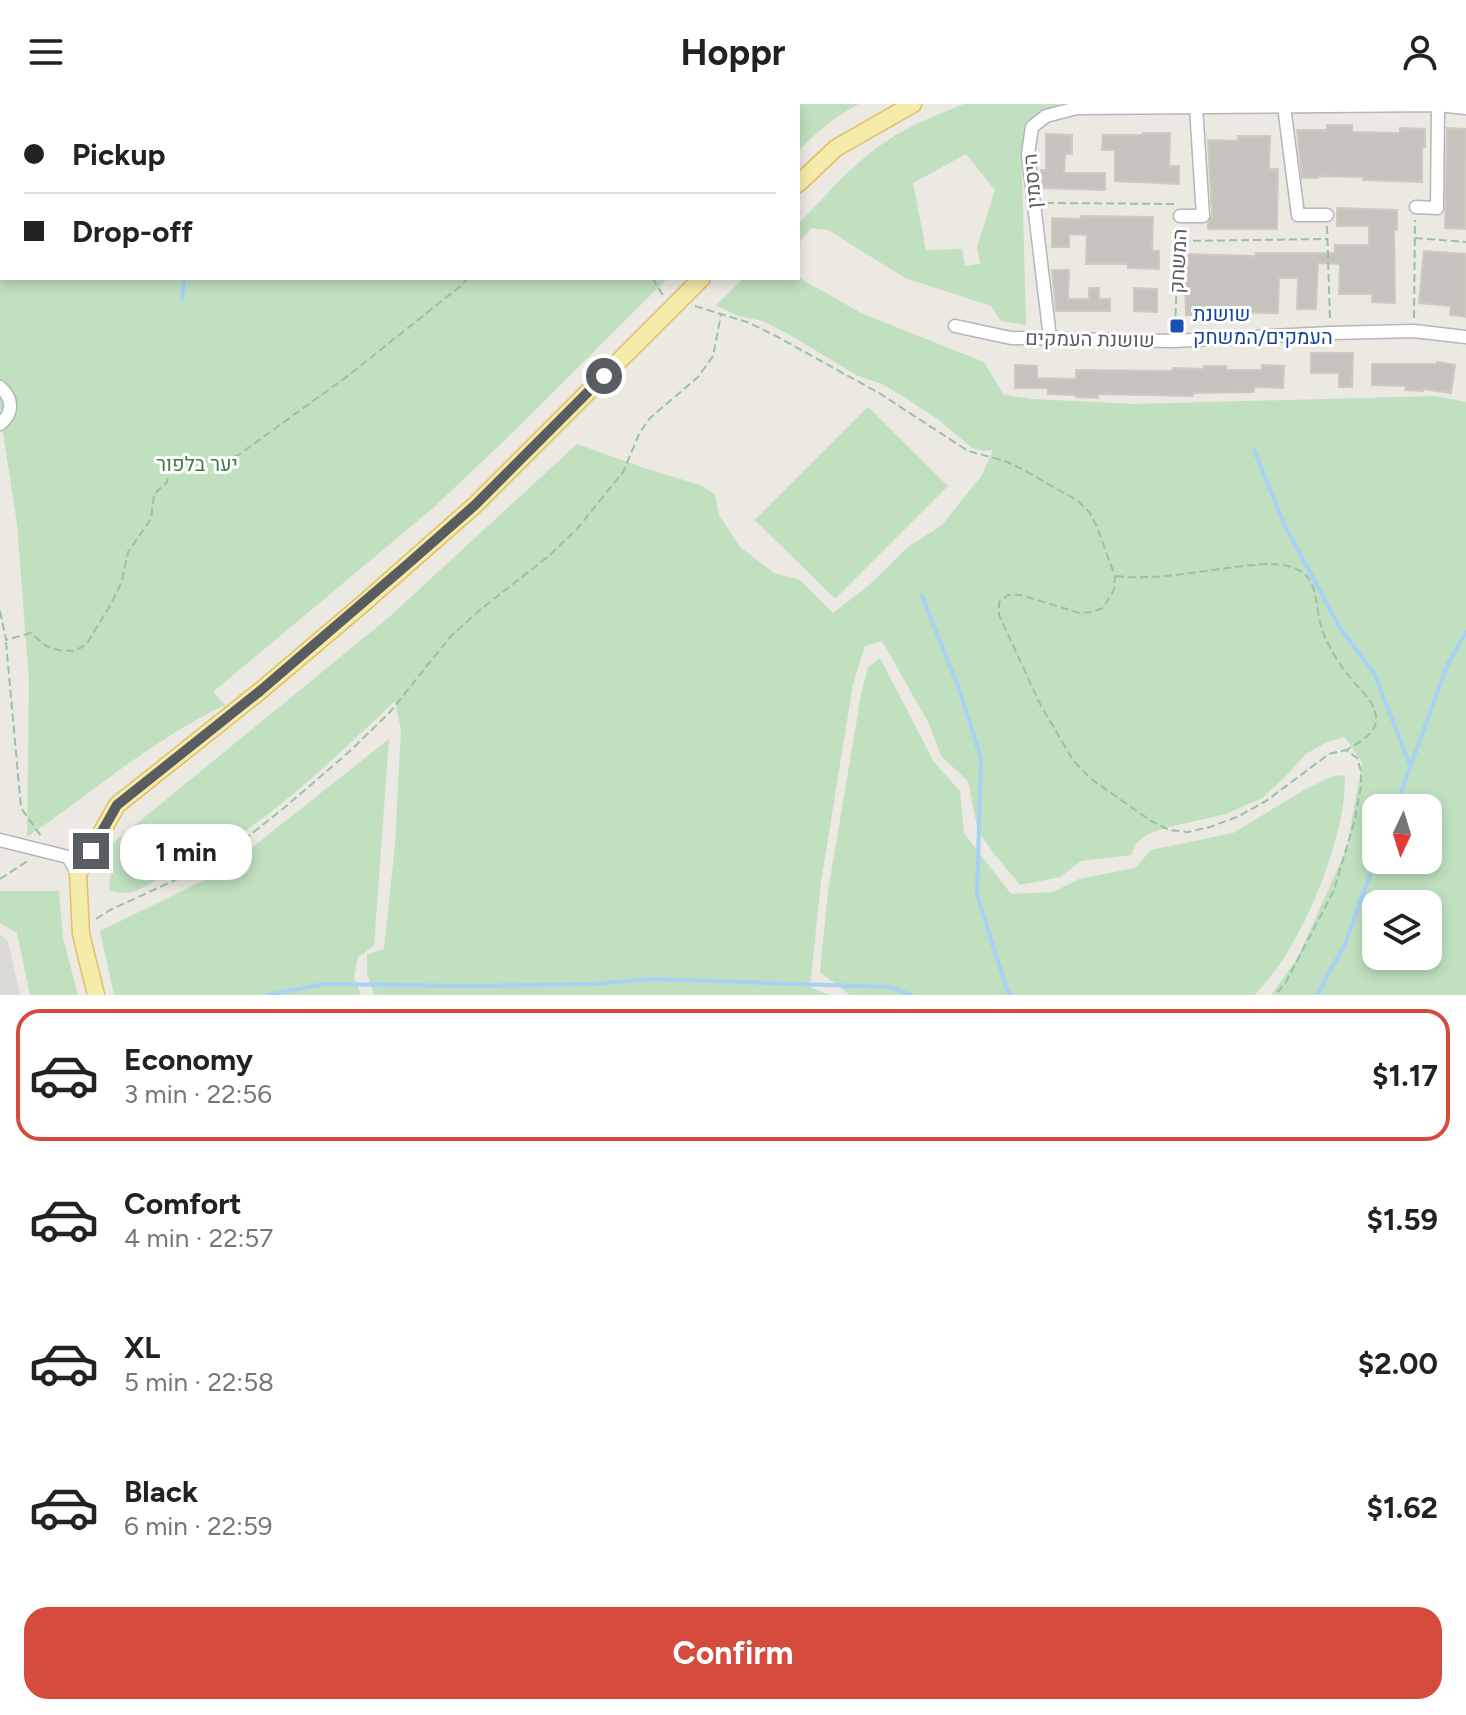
<!DOCTYPE html>
<html lang="en">
<head>
<meta charset="utf-8">
<style>
	body { margin:0; font-family:Figtree,Heebo,sans-serif; background:#f6f6f6; color:#222; height:100vh; display:flex; flex-direction:column; font-size:30px; white-space:nowrap }
	* { box-sizing:border-box; margin:0 }
	p { font-size:26px; color:#767676 }
	.icon { flex:none; width:44px; height:44px; fill:none; stroke:currentColor; stroke-width:2; stroke-linecap:round; stroke-linejoin:round }
	.map { position:relative; height:891px; overflow:hidden }
	.details { display:flex; flex-direction:column; background:#fff; flex:1 }
	.details>* { flex:none }
	.guide { position:absolute; left:0px; top:0px; width:800px; height:176px; box-shadow:0 4px 12px #0003; display:grid; align-content:center; height:176px; padding:0 24px; background:#fff }
	.needle { width:52px; rotate:184deg }
	.buttons { position:absolute; left:1362px; top:690px; display:grid; gap:16px }
	.buttons a { display:grid; place-items:center; width:80px; height:80px; border-radius:16px; background:#fff; box-shadow:0 4px 12px #0003; font-size:40px }
	.end { position:absolute; width:36px; height:36px; margin:-18px; border:10px solid #595c60; background:#fff; box-shadow:0 0 0 4px #fff }
	.from { border-radius:50% }
	.bubble { position:absolute; height:56px; border-radius:24px; background:#fff; box-shadow:0 4px 12px #0003; font-size:26px; font-weight:700; line-height:56px; text-align:center }
	.guide b { display:flex; align-items:center; gap:28px; height:76px; font-size:30px }
	.guide b+b { border-top:2px solid #e0e0e0 }
	.guide i { width:20px; height:20px; background:#222 }
	ul { padding:14px 0 0; list-style:none }
	li { display:flex; align-items:center; gap:24px; height:132px; margin:0 16px 12px; padding:0 8px; border:4px solid transparent; border-radius:24px }
	li div { flex:1 }
	li b { display:block; font-size:30px }
	li em { font-style:normal; font-weight:700 }
	li.current { border-color:#d54b3d }
	li>.icon { width:72px; height:72px; stroke-width:1.5 }
	.action { display:flex; gap:16px; margin-top:auto; padding:16px 24px }
	.action a { flex:1; height:92px; border-radius:24px; background:#d54b3d; color:#fff; font-size:32px; font-weight:700; line-height:92px; text-align:center }
	header { display:flex; justify-content:space-between; align-items:center; height:104px; padding:0 24px; background:#fff; font-size:36px; font-weight:700 }
	.map>svg:first-child { display:block }
	.industrial { fill:#dcdad5 }
	.green { fill:#c0e0c0; fill-rule:evenodd }
	.lines { fill:none; stroke-linecap:round; stroke-linejoin:round }
	.stream { stroke:#a7d1f5; stroke-width:4 }
	.building { fill:#c6c3be; stroke:#cecac0; stroke-width:2 }
	.minor-casing { stroke:#b3b6ba; stroke-width:15 }
	.major-casing { stroke:#e1c064; stroke-width:19 }
	.path { stroke:#9ac0a6; stroke-width:2; stroke-dasharray:8 4; stroke-linecap:butt }
	.minor { stroke:#fff; stroke-width:12 }
	.major { stroke:#f5ebab; stroke-width:16 }
	.route { stroke:#595c60; stroke-width:10 }
	.transit-dot { fill:#1a4fb4; stroke:#fff; stroke-width:3 }
	.labels { text-anchor:middle; dominant-baseline:central; stroke-width:6; stroke-linejoin:round; paint-order:stroke }
	.street-label { font-size:20px; fill:#595c60; stroke:#fff }
	.transit-label { font-size:20px; fill:#164399; stroke:#fff; text-anchor:start }
	.park-label { font-size:20px; fill:#3d7c41; stroke:#fff }
</style>
</head>
<body>
<header><svg class="icon" aria-label="menu" viewBox="0 0 24 24"><path d="M4 6h16M4 12h16M4 18h16"/></svg>Hoppr<svg class="icon" aria-label="person" viewBox="0 0 24 24"><circle cx="12" cy="8" r="4"/><path d="M4 21q1-7 8-7t8 7"/></svg></header>
<div class="map">
<svg width="1466" height="891" viewBox="0 0 1466 891">
	<rect width="100%" height="100%" fill="#ebe9e1"/>
	<polygon class="industrial" points="0,830 8,837 20,891 0,891"/>
	<g class="green">
		<path d="M0,0H859C836,11 816,29 798,47V2H2V132L0,131Z"/>
		<path d="M964,0H1058L1024,23L1022,68L1026,221L1001,217L991,202L905,174L828,126L811,124L798,140V120C826,92 852,60 885,38C909,21 937,11 964,0ZM966,50L995,86L977,143L980,160L965,162L962,145L926,146L913,79Z"/>
		<path d="M2,161V174H668L507,334L433,404L213,588L225,601C153,635 92,689 27,733L29,576L17,420L0,309V169Z"/>
		<path d="M798,171L805,177L861,209L984,258L1004,291L1033,295L1134,300L1435,292L1466,298V891H1271L1297,855L1347,744L1362,659L1345,633L1327,638L1306,650L1285,673L1262,694L1226,710L1165,724L1146,731L1136,740L1131,751L1081,757L1060,773L1020,781L995,751L978,727L968,677L941,652L928,618L882,537L865,542L853,580L821,778L810,883L829,891H374L367,869V851L384,845L395,740L401,626L395,597C324,663 252,737 160,774C151,778 142,785 133,788C126,790 116,788 109,787L113,739L388,514L577,340L644,364L700,381L715,390L719,411L740,443L774,469L800,476L833,509L867,483L908,443L942,421L982,371L993,346L983,347L972,344L939,316L904,293L882,280L858,272L790,231L763,217L738,212L716,201L744,174H798ZM1376,704H1428V756H1376ZM1376,800H1428V852H1376Z"/>
		<polygon points="868,303 948,382 835,495 755,416"/>
		<path d="M880,554L934,658L960,687L964,729L1011,790L1053,788L1079,775L1135,764L1151,746L1233,729L1304,686L1333,672L1345,671C1346,729 1313,809 1282,857C1274,869 1264,880 1255,891H850L820,868L828,787L861,591L868,563Z"/>
		<polygon points="389,635 374,842 358,853 354,873 361,891 114,891 100,827 221,768"/>
		<polygon points="0,787 59,787 63,834 78,891 30,891 17,829 0,819"/>
	</g>
	<g class="lines">
		<g class="stream">
			<polyline points="194,0 195,2"/>
			<polyline points="182,196 184,174"/>
			<polyline points="1254,346 1285,422 1340,524 1374,569 1410,661"/>
			<polyline points="922,492 958,582 981,654 977,791 1007,886 1011,891"/>
			<polyline points="1395,704 1448,560 1466,528"/>
			<polyline points="268,891 324,880 471,882 592,880 652,875 889,883 911,891"/>
			<polyline points="1317,891 1344,842 1376,755"/>
		</g>
	</g>
	<g class="building">
		<polygon points="1327,21 1352,21 1352,28 1400,29 1400,24 1425,25 1425,43 1422,43 1422,78 1363,76 1363,73 1318,72 1318,74 1302,74 1297,26 1327,26"/>
		<polygon points="1447,24 1466,25 1465,125 1445,124"/>
		<polygon points="1143,29 1170,29 1169,62 1179,62 1179,80 1115,77 1115,46 1102,46 1103,31 1143,31"/>
		<polygon points="1046,30 1072,31 1072,50 1065,50 1064,69 1105,69 1105,86 1041,84 1041,66 1046,66"/>
		<polygon points="1238,32 1270,32 1269,65 1278,65 1277,125 1208,125 1208,120 1212,111 1208,36 1238,37"/>
		<polygon points="1337,104 1397,106 1397,126 1394,126 1395,199 1372,198 1372,190 1339,190 1340,160 1318,159 1316,205 1297,205 1298,174 1279,174 1278,209 1202,208 1202,211 1186,211 1184,150 1256,152 1256,149 1335,149 1335,141 1369,141 1369,122 1337,122"/>
		<polygon points="1081,112 1153,113 1152,147 1159,147 1159,165 1128,164 1128,160 1086,160 1087,131 1069,130 1069,143 1052,143 1052,114 1081,115"/>
		<polygon points="1424,147 1466,150 1466,213 1450,211 1451,202 1419,199"/>
		<polygon points="1052,166 1069,166 1068,195 1089,195 1089,184 1099,184 1099,195 1110,195 1110,207 1056,207"/>
		<polygon points="1134,184 1157,185 1157,208 1134,207"/>
		<polygon points="1311,249 1353,249 1352,283 1339,283 1339,269 1311,269"/>
		<polygon points="1437,258 1455,261 1451,289 1423,285 1423,287 1405,286 1406,282 1372,281 1372,260 1436,260"/>
		<polygon points="1015,261 1037,262 1037,274 1076,275 1076,266 1173,267 1173,264 1204,265 1204,262 1226,262 1226,266 1262,266 1262,261 1284,262 1283,284 1254,283 1254,288 1193,289 1193,292 1098,290 1098,294 1076,293 1076,291 1048,290 1048,284 1015,284"/>
	</g>
	<g class="lines">
		<defs>
			<g id="minor">
				<polyline points="1284,2 1298,111 1327,111"/>
				<polyline points="1416,103 1437,104 1438,1"/>
				<polyline points="1180,112 1203,112 1196,3"/>
				<polyline points="955,222 1011,234 1174,237 1331,229 1414,227 1466,233"/>
				<polyline points="1050,234 1028,50 1032,23 1046,12 1077,4 1438,1 1466,4"/>
				<path d="M0,283C13,294 14,309 0,320"/>
				<polyline points="0,736 68,753 78,770"/>
			</g>
			<g id="major">
				<polyline points="798,80 836,44 913,0"/>
				<polyline points="96,891 81,830 78,770 117,701 260,587 365,498 475,401 702,174"/>
			</g>
		</defs>
		<use href="#minor" class="minor-casing"/>
		<use href="#major" class="major-casing"/>
		<g class="path">
			<polyline points="673,0 674,2"/>
			<polyline points="143,2 143,0"/>
			<polyline points="285,2 286,0"/>
			<polyline points="526,2 528,0"/>
			<polyline points="606,2 610,0"/>
			<polyline points="783,2 785,0"/>
			<polyline points="1046,99 1176,100"/>
			<polyline points="1327,122 1330,216"/>
			<polyline points="1415,134 1466,138"/>
			<polyline points="1181,137 1327,135"/>
			<polyline points="656,174 654,177 664,193"/>
			<polyline points="695,202 747,218 774,231 879,289 968,347 1005,357 1022,365 1078,397 1090,409 1097,423 1115,472 1114,486 1103,504 1092,508 1079,509 1021,491 1008,491 999,498 999,511 1040,600 1073,656 1090,674 1151,717 1169,726 1188,728 1210,723 1237,713 1266,697 1329,650 1346,646 1357,654 1361,667 1361,682 1355,715 1334,786 1286,878 1275,891"/>
			<polyline points="1414,214 1415,116"/>
			<polyline points="1175,224 1179,123"/>
			<path d="M1116,472C1154,476 1189,469 1227,464C1249,462 1273,456 1294,464C1319,472 1315,502 1321,522C1326,539 1337,557 1348,571C1358,585 1377,597 1376,617C1375,631 1357,639 1347,646"/>
			<polyline points="0,507 6,536 31,529 46,542 58,546 74,547 86,541 111,500 122,477 128,448 151,415 154,390 167,378 171,362 237,352 349,271 463,180 468,174"/>
			<polyline points="6,538 21,704 41,732"/>
			<polyline points="0,775 29,756"/>
			<polyline points="96,815 110,806 186,771 236,742 284,704 350,647 390,608 451,532 481,505 550,451 577,425 623,368 640,328 650,314 698,273 713,252 721,211"/>
		</g>
		<use href="#minor" class="minor"/>
		<use href="#major" class="major"/>
	</g>
	<g class="lines">
		<polyline class="route" points="91,747 117,701 260,587 409,459 475,401 604,272"/>
	</g>
	<rect class="transit-dot" x="1169" y="214" width="16" height="16" rx="4"/>
	<g class="labels">
		<g class="street-label">
			<text transform="translate(1032 77) rotate(-95)">היסמין</text>
			<text transform="translate(1178 157) rotate(-87)">המשחק</text>
			<text transform="translate(1090 235) rotate(1)">שושנת העמקים</text>
		</g>
		<g class="transit-label">
			<text x="1193" y="210">שושנת<tspan x="1193" dy="23">העמקים/המשחק</tspan></text>
		</g>
		<g class="park-label">
			<text x="197" y="360">יער בלפור</text>
		</g>
	</g>
</svg>
<div class="buttons">
<a><svg class="needle" viewBox="-14 -14 28 28"><path d="M0-13l5 13h-10z" fill="#e53935"/><path d="M0 13l5-13h-10z" fill="#767676"/></svg></a>
<a><svg class="icon" aria-label="layers" viewBox="0 0 24 24"><path d="M12 4l9 5-9 5-9-5zM3 14l9 5 9-5"/></svg></a>
</div>
<i class="end from" style="left:604px;top:272px"></i>
<i class="end" style="left:91px;top:747px"></i>
<div class="bubble" style="left:120px;top:720px;width:132px">1 min</div>
<div class="guide">
<b><i class="from"></i>Pickup</b>
<b><i></i>Drop-off</b>
</div>
</div>
<section class="details">
<ul>
<li class="current"><svg class="icon" aria-label="car" viewBox="0 0 24 24"><path d="M5 17H2v-5l4-1 3-4h7l3 4 3 1v5h-3M9 17h6M6 11h13"/><circle cx="7" cy="17" r="2"/><circle cx="17" cy="17" r="2"/></svg><div><b>Economy</b><p>3 min · 22:56</p></div><em>$1.17</em></li>
<li><svg class="icon" aria-label="car" viewBox="0 0 24 24"><path d="M5 17H2v-5l4-1 3-4h7l3 4 3 1v5h-3M9 17h6M6 11h13"/><circle cx="7" cy="17" r="2"/><circle cx="17" cy="17" r="2"/></svg><div><b>Comfort</b><p>4 min · 22:57</p></div><em>$1.59</em></li>
<li><svg class="icon" aria-label="car" viewBox="0 0 24 24"><path d="M5 17H2v-5l4-1 3-4h7l3 4 3 1v5h-3M9 17h6M6 11h13"/><circle cx="7" cy="17" r="2"/><circle cx="17" cy="17" r="2"/></svg><div><b>XL</b><p>5 min · 22:58</p></div><em>$2.00</em></li>
<li><svg class="icon" aria-label="car" viewBox="0 0 24 24"><path d="M5 17H2v-5l4-1 3-4h7l3 4 3 1v5h-3M9 17h6M6 11h13"/><circle cx="7" cy="17" r="2"/><circle cx="17" cy="17" r="2"/></svg><div><b>Black</b><p>6 min · 22:59</p></div><em>$1.62</em></li>
</ul>
<div class="action"><a>Confirm</a></div>
</section>
</body>
</html>
